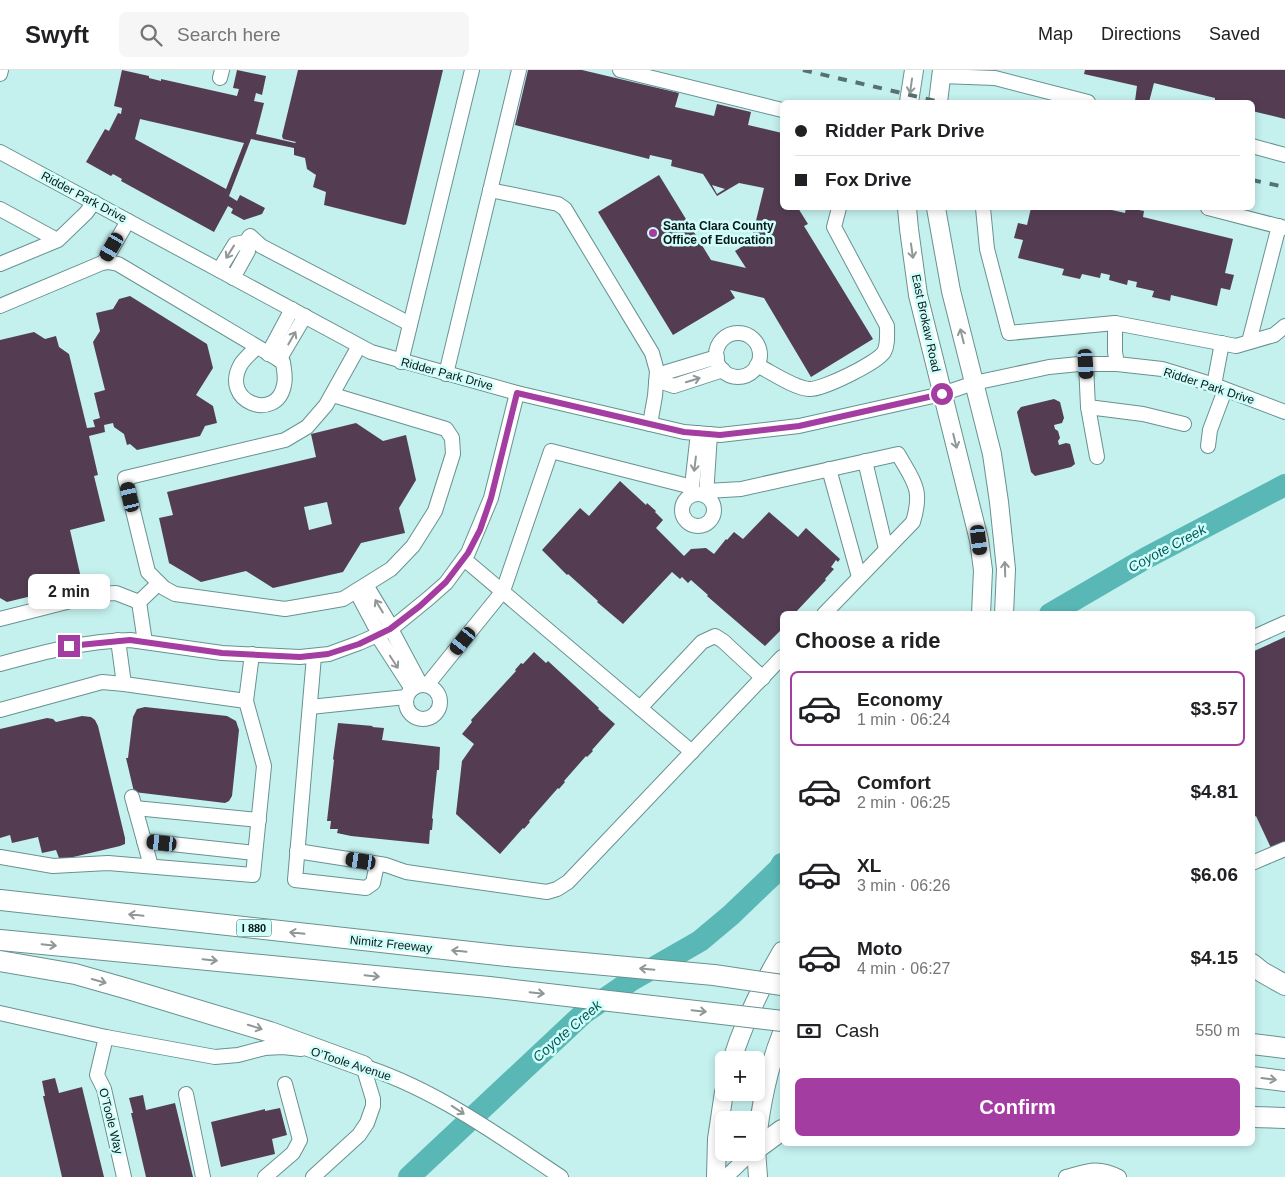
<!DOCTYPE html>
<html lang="en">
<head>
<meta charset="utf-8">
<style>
	body { margin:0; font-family:Helvetica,sans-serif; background:#f6f6f6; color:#202124; height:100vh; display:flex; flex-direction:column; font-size:19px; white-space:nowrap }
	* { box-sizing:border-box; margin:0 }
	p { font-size:16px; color:#757577 }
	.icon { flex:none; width:28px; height:28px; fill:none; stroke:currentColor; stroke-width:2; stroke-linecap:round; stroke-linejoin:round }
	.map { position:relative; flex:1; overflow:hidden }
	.drawer { position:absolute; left:780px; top:541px; width:475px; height:535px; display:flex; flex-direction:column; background:#fff; border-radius:8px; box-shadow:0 2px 8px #0003 }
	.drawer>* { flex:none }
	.hud { position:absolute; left:780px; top:30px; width:475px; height:110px; border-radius:8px; box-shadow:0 2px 8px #0003; display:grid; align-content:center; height:110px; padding:0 15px; background:#fff }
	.controls { position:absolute; left:715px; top:981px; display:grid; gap:10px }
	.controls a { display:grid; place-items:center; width:50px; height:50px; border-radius:8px; background:#fff; box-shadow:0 2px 8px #0003; font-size:25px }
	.end { position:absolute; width:22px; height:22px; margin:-11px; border:6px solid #a43da1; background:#fff; box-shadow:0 0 0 2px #fff }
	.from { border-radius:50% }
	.bubble { position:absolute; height:35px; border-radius:8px; background:#fff; box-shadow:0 2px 8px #0003; font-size:16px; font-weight:600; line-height:35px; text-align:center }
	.car { position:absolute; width:15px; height:30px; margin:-15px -8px; border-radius:6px; box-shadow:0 0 4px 1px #0007; background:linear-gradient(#222 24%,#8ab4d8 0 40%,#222 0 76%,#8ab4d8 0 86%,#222 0) }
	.hud b { display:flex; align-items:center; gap:18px; height:48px; font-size:19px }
	.hud b+b { border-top:1px solid #e0e0e0 }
	.hud i { width:12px; height:12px; background:#202124 }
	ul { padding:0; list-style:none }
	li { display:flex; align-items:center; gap:15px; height:75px; margin:0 10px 8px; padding:0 5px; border:2px solid transparent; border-radius:8px }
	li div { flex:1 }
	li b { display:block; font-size:19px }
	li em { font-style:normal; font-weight:600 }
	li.selected { border-color:#a43da1 }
	li>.icon { width:45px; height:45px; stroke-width:1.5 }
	h2 { padding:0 15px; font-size:22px; line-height:60px }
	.pay { display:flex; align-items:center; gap:12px; height:55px; padding:0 15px; font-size:19px }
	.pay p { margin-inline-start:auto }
	.cta { display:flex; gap:10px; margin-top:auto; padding:10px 15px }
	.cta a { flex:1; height:58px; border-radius:8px; background:#a43da1; color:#fff; font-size:20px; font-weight:600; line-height:58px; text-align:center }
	header { display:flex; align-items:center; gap:30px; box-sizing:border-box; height:70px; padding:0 25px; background:#fff; border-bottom:1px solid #e0e0e0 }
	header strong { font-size:24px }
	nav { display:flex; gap:28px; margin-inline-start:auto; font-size:18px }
	.search { width:350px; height:45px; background:#f6f6f6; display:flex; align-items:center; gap:12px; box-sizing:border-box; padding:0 18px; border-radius:8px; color:#757577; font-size:19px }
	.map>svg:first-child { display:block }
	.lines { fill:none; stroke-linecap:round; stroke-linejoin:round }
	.river { stroke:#59b8b5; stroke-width:22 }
	.building { fill:#543d53; fill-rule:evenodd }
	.minor-casing { stroke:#689290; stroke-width:16 }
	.major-casing { stroke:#689290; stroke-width:20 }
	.highway-casing { stroke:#689290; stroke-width:22 }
	.minor { stroke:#fff; stroke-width:14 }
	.major { stroke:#fff; stroke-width:18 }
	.highway { stroke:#fff; stroke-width:20 }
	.rail { stroke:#557270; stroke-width:4; stroke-dasharray:9 9; stroke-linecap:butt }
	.highway-bridge-casing { stroke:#689290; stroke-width:22; stroke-linecap:butt }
	.highway-bridge { stroke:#fff; stroke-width:20 }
	.oneway { stroke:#909897 }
	.route { stroke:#a43da1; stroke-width:6 }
	.poi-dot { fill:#a43da1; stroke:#d1fefb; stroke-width:2 }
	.labels { text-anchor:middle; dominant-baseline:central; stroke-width:5; stroke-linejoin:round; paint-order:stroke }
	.shield { fill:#d1fefb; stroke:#445e5c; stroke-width:1 }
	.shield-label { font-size:11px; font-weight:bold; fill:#081918 }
	.street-label { font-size:12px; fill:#081918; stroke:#d1fefb }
	.poi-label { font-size:12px; font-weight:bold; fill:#081918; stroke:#d1fefb; text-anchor:start }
	.water-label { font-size:14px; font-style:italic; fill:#005957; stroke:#d1fefb }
</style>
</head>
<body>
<header>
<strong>Swyft</strong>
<div class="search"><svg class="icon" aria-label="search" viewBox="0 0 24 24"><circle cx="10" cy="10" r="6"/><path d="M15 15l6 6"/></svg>Search here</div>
<nav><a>Map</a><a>Directions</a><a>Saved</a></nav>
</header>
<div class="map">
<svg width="1285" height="1107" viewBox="0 0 1285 1107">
	<rect width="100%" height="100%" fill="#c4f0ee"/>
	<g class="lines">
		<g class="river">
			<polyline points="1050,544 1146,488 1285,415"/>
			<polyline points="409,1107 584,943 632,910 700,871 731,845 779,799 782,794"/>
		</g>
	</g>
	<g class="building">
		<path d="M122,0L149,6V8L161,11V9L237,26L239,19L233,18L237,0L266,6L262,25L256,23L254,31L264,33L256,64L295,73L296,72L283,69L282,66L298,0H443L406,154L404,155L324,135L326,122L313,117L316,105L307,99L305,88L294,85V78L251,69L229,126L237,131L240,125L265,138L262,144L244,150L231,143L233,139L228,136L214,162L121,111L122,109L113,104L111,106L86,92L105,59L109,61L118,43L121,44L122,38L114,36ZM140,49L244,73L226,119L135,69Z"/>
		<path d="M528,0H582L679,23L675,37L714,46L717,34L751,42L748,55L782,63V138H798L808,154L804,156L873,269L811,307L764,228L730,220L735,228L673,265L598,142L659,105L711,190L746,198L735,181L751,171L764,118L739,113L717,126L703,104L671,96L672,90L650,85L649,89L515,55ZM712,115L725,119L717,124Z"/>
		<polygon points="1085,0 1285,0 1285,49 1252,41 1252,32 1215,32 1215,28 1154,13 1149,32 1140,32 1135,31 1137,16 1084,4"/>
		<polygon points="1031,138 1103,138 1125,143 1126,138 1128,138 1144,141 1143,147 1233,169 1225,203 1234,205 1230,220 1221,218 1217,236 1171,225 1170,231 1152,227 1154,221 1136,217 1137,212 1128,210 1127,215 1109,210 1110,205 1101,203 1100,208 1082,204 1080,209 1062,205 1064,199 1018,188 1023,170 1014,168 1018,153 1027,155"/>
		<polygon points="130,226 207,274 213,298 196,325 213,336 217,353 205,356 200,366 137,380 130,374 127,375 124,364 114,357 113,353 104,355 105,362 89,366 98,405 94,406 105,451 70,460 81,508 77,515 7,532 0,528 0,270 34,262 45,269 56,266 59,277 69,284 87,358 95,357 93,350 100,348 94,323 105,320 93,272 100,261 96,243 113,239 119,229"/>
		<polygon points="1054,329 1060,332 1064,348 1062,353 1054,355 1055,359 1058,361 1060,368 1058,371 1059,375 1066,373 1070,374 1075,394 1071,397 1035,406 1031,402 1017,342 1021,337"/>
		<path d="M356,353L383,371L406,365L416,410L399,438L405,463L361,473L343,502L273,518L246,501L201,512L169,493L159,448L173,445L167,422L316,387L311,364ZM327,432L332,454L309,460L304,437Z"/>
		<polygon points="620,411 646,435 647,433 656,441 655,442 663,450 656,458 684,486 691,479 706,478 714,484 726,469 727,470 734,462 743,469 769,442 798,467 806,458 840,489 838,492 836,490 831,497 834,499 825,509 826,510 794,544 782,544 782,559 765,576 707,526 708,525 691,510 688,513 682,507 680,509 672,502 623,554 597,532 598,531 568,504 567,505 542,480 580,438 589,446"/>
		<polygon points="1285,567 1285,772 1271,778 1256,746 1252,748 1252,582"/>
		<polygon points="534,582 546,593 548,591 599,638 598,639 615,654 592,680 593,681 587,687 586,686 564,711 565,712 559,719 558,718 529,751 530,752 524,759 523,758 500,784 456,744 462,691 474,674 462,664 472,652 471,650 516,601 515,600 521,593 523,594"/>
		<polygon points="145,637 227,646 236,651 239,660 232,726 229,731 225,733 134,722 126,688 128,688 133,647 137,639"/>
		<polygon points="82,646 91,647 95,650 98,656 125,768 125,774 120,776 65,789 59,788 56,780 42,783 38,767 12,773 10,765 0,768 0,659 47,648 53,649 56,652"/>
		<polygon points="338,653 373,656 372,657 384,658 382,670 440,677 439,700 437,700 432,748 433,749 432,760 430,760 429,774 351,766 337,763 338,759 330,759 331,751 327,751 334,690 333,689"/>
		<polygon points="55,1008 59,1023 82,1017 104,1107 62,1107 43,1026 45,1026 42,1011"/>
		<polygon points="143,1025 146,1040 175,1033 193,1107 146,1107 131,1043 133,1043 129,1028"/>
		<polygon points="280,1038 287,1065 272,1069 275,1084 221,1097 211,1052 265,1039 265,1041"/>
	</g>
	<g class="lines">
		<defs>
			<g id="minor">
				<polyline points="620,0 782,40"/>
				<polyline points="0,4 1,0"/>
				<polyline points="941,6 995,8 1088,32"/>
				<polyline points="220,8 222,0"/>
				<polyline points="1252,76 1285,85"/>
				<polyline points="0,82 371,282 517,323 684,362 720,365 799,356 942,324 974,313 1049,297 1079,294 1117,294 1162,299 1214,315 1285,342"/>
				<polyline points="490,120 558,134 565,139 652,283 657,301 655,326 650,354"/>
				<polyline points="983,138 987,179 1009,263 1115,253"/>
				<polyline points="1208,138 1285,158"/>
				<polyline points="0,139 57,170"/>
				<polyline points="104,192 128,151"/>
				<polyline points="0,194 58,170 86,143 94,132"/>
				<polyline points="219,200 235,174 246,172"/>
				<polyline points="233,208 248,181 246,172 250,166 261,176 410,254"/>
				<path d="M0,236L102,193L108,192L118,194L283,292C284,300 286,308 284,315C277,353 219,332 241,294C245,288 252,282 257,277"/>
				<circle cx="738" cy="285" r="22"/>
				<polyline points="1249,272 1279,156"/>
				<polyline points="268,284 292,239"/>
				<polyline points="279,290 305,246"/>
				<polyline points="401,292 472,0"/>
				<polyline points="1086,294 1088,337 1143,344 1184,354"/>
				<polyline points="1117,294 1115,282 1115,253 1236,276 1274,265 1285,256"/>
				<path d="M757,295C771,302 794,318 809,319C822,320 877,293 884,282C888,275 887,265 887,256L834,157L839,138"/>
				<polyline points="446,304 519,0"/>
				<polyline points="656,312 662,312 674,316 723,300"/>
				<polyline points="662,312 667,302 717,287"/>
				<polyline points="1214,315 1222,273"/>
				<polyline points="333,325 446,359 452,368 453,384 435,441 413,476 391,499 343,529 285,539 175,524 164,518 148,502 125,408 285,370 307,357 326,335 359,276"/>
				<polyline points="1088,337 1097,387"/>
				<polyline points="1208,376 1210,360 1225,320"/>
				<polyline points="865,391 886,479"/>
				<polyline points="829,399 859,507"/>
				<path d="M707,421L741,419L898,384C914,412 923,419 913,452L824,544"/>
				<circle cx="698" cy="440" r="16"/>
				<polyline points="691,425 698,363"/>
				<polyline points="706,426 710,364"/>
				<polyline points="464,489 692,682"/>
				<polyline points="366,515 392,558"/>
				<polyline points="356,521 379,564"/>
				<polyline points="139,532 145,572"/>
				<polyline points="139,532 159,513"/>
				<polyline points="0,549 98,524 116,523 139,532"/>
				<polyline points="391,559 421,615"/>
				<polyline points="377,565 412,619"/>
				<polyline points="1252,568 1285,553"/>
				<polyline points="118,570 124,614"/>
				<polyline points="314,586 295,810 366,818 373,813 377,794"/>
				<path d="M0,594C44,582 85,571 130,570L222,583L300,587L329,584L359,573L391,559L429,528L446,513L468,483L491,428L517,323"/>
				<circle cx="423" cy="632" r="17"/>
				<polyline points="427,615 503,521 551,381 692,417"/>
				<polyline points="246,631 252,584"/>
				<polyline points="310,637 406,627"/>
				<polyline points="640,638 702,572 715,566 723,571 763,608"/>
				<polyline points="0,640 102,612 124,614 246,631 264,696 253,805 108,793 53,796 0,787"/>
				<polyline points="132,727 151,796"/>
				<polyline points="135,738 259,750"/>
				<polyline points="144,771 255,783"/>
				<polyline points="297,781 386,795 406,802 547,822 557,819 568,812 782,587"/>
				<polyline points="1252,793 1285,779"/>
				<polyline points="0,943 106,967 215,987 238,985 265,978 283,977 301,979"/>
				<polyline points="106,967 97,1005 104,1019 124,1107"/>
				<path d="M356,994C431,1016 496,1064 561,1107"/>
				<polyline points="186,1024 203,1107"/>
				<polyline points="265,1107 293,1083 300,1070 285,1014"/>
				<polyline points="313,1107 359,1065 367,1053 373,1036 373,1029 363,996"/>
				<polyline points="726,1107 752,1082"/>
				<path d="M1066,1107C1088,1101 1097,1096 1119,1107"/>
			</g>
			<g id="major">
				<polyline points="909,32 914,0"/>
				<polyline points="938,32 942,0"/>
				<polyline points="907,138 909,159 918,225 979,470 983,500 981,544"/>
				<polyline points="936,138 951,221 992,384 999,432 1006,499 1004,544"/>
				<path d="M732,990C744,952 762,915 782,881"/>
				<path d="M756,1078C760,1039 767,1000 782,963"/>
				<polyline points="756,1080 758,1107"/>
				<polyline points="716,1107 717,1069 724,1022"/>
			</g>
			<g id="highway">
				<polyline points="0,830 507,886"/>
				<polyline points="0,870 489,917"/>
				<polyline points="0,891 75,904 128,919 270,962 363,996"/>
				<polyline points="1252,894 1262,902 1285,915"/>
				<polyline points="1252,974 1285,978"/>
				<polyline points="1252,1007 1285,1011"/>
				<polyline points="1252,1047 1285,1048"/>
				<polyline points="756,1079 782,1060"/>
			</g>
		</defs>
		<use href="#minor" class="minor-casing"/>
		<use href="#major" class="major-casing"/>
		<use href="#highway" class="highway-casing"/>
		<use href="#minor" class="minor"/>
		<use href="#major" class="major"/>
		<use href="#highway" class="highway"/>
		<g class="rail">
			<polyline points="803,0 940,32"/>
			<polyline points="1252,110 1285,117"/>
		</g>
		<defs>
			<g id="highway-bridge">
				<polyline points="507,886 714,905 782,915"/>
				<polyline points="489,917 782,951"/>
			</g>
		</defs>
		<use href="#highway-bridge" class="highway-bridge-casing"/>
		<use href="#highway-bridge" class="highway-bridge"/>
	</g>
	<defs><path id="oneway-shaft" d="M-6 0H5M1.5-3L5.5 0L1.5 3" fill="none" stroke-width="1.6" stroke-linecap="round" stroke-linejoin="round" transform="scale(1.25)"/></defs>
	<g class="oneway">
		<use href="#oneway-shaft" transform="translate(911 16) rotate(98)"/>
		<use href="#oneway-shaft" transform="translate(912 181) rotate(82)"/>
		<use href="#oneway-shaft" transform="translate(230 182) rotate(122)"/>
		<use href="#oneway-shaft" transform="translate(962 266) rotate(-104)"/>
		<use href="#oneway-shaft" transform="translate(292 268) rotate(-60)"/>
		<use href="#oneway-shaft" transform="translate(693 310) rotate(-17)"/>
		<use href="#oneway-shaft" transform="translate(955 371) rotate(76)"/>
		<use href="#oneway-shaft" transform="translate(695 394) rotate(97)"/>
		<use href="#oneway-shaft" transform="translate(1005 499) rotate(-92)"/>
		<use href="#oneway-shaft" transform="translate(379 536) rotate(-121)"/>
		<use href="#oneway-shaft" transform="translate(394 592) rotate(57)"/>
		<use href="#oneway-shaft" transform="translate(136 845) rotate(-174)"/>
		<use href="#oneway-shaft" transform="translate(297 863) rotate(-174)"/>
		<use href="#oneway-shaft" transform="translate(49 875) rotate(6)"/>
		<use href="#oneway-shaft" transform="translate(459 881) rotate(-174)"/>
		<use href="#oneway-shaft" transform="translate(210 890) rotate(6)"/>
		<use href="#oneway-shaft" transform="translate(647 899) rotate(-175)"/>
		<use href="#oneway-shaft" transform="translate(372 906) rotate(6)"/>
		<use href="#oneway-shaft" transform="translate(99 911) rotate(16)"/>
		<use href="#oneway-shaft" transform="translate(537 923) rotate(6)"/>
		<use href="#oneway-shaft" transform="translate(699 941) rotate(6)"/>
		<use href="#oneway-shaft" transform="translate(255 957) rotate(17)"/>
		<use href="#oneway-shaft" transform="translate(1269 1009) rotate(7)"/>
		<use href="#oneway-shaft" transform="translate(458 1040) rotate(33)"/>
	</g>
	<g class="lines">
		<polyline class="route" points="69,576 130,570 222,583 300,587 328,584 359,574 390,559 420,536 446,512 468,483 480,460 491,428 517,323 684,362 720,365 799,356 942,324"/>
	</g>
	<circle class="poi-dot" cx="653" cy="163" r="5"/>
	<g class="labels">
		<rect class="shield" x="236.5" y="849.5" width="35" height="17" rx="4"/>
		<g class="shield-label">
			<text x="254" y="858">I 880</text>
		</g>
		<g class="street-label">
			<text transform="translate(84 127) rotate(28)">Ridder Park Drive</text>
			<text transform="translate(926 253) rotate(78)">East Brokaw Road</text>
			<text transform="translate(447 304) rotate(15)">Ridder Park Drive</text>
			<text transform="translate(1209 316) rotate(18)">Ridder Park Drive</text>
			<text transform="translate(391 874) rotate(6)">Nimitz Freeway</text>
			<text transform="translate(351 994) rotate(18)">O’Toole Avenue</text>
			<text transform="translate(111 1051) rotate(76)">O’Toole Way</text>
		</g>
		<g class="poi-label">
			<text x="663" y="156">Santa Clara County<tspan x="663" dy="14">Office of Education</tspan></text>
		</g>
		<g class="water-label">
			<text transform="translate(1167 478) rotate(-28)">Coyote Creek</text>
			<text transform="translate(567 961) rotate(-41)">Coyote Creek</text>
		</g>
	</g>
</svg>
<div class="controls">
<a>+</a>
<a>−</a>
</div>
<i class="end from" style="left:942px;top:324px"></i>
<i class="end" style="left:69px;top:576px"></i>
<div class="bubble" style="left:28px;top:504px;width:82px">2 min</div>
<i class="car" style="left:112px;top:177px;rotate:210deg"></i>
<i class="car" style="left:1086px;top:294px;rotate:176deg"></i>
<i class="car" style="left:130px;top:427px;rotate:347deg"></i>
<i class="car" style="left:979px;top:470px;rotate:173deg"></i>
<i class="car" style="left:463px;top:571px;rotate:219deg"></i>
<i class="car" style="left:162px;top:773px;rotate:276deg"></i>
<i class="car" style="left:361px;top:791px;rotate:279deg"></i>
<div class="hud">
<b><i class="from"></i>Ridder Park Drive</b>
<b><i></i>Fox Drive</b>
</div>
<section class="drawer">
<h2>Choose a ride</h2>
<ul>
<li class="selected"><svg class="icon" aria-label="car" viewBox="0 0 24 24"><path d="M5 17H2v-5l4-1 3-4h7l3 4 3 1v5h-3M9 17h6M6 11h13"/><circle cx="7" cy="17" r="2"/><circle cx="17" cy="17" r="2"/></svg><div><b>Economy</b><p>1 min · 06:24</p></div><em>$3.57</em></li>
<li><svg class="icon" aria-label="car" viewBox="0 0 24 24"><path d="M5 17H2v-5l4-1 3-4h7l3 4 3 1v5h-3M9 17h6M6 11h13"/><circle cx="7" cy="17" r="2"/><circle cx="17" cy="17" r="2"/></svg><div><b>Comfort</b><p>2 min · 06:25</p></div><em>$4.81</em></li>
<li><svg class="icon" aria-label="car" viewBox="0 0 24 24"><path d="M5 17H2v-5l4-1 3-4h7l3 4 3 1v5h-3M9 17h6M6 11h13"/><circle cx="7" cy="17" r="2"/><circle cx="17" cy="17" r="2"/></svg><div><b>XL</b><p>3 min · 06:26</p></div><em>$6.06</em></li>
<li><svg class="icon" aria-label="car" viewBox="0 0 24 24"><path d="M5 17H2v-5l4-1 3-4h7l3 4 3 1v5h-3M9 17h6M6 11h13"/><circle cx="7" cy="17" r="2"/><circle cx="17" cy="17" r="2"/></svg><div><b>Moto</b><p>4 min · 06:27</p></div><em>$4.15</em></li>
</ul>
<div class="pay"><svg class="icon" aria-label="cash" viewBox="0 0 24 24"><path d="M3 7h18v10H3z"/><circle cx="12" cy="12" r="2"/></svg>Cash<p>550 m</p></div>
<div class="cta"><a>Confirm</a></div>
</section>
</div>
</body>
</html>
